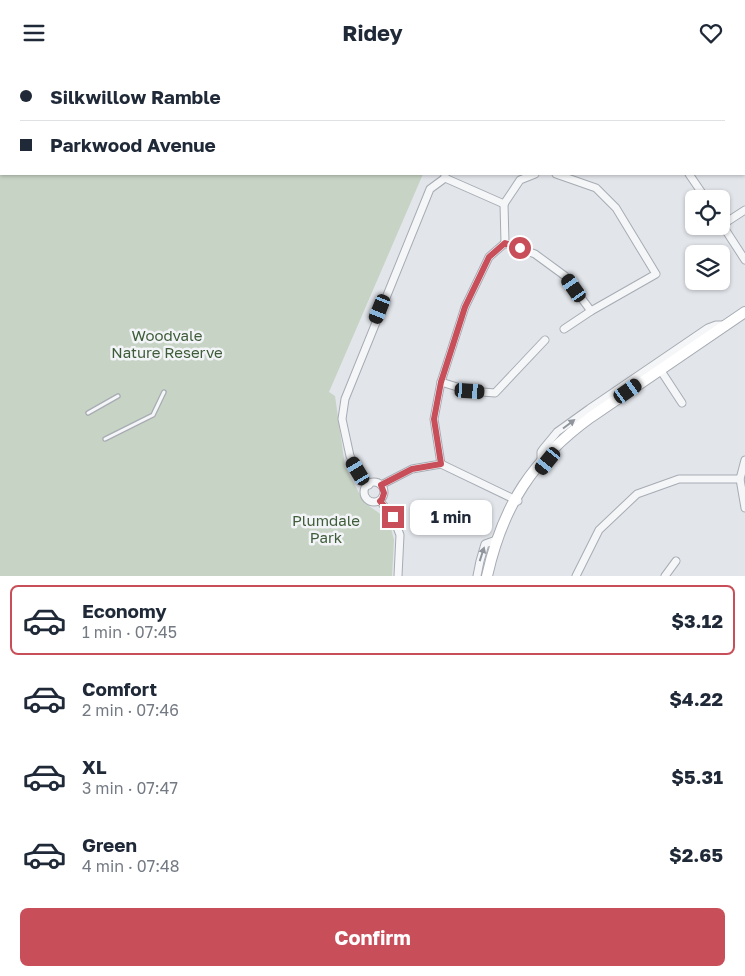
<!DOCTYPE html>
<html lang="en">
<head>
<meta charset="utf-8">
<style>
	body { margin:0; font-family:"Golos Text",sans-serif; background:#f2f2f3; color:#1f2937; height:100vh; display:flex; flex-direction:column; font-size:19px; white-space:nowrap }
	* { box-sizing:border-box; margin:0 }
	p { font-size:16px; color:#747a83 }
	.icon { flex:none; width:28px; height:28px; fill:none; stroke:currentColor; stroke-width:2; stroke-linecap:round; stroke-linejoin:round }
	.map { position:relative; height:511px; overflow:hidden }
	.side { display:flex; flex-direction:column; background:#fff; flex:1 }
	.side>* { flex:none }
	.hud { position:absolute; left:0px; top:0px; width:745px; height:110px; box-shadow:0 1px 4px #0004; display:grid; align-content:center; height:110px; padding:0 20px; background:#fff }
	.fabs { position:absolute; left:685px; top:125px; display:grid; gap:10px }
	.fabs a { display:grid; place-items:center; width:45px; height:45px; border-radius:8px; background:#fff; box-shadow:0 1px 4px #0004; font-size:25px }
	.end { position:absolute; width:22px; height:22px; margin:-11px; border:6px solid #c84f5a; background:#fff; box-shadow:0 0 0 2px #fff }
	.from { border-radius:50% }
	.bubble { position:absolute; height:35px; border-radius:8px; background:#fff; box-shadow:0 1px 4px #0004; font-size:16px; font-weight:700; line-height:35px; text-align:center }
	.car { position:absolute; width:15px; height:30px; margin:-15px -8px; border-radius:6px; box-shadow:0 0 4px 1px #0007; background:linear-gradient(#222 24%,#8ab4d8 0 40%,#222 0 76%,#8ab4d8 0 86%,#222 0) }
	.hud b { display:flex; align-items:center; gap:18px; height:48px; font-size:19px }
	.hud b+b { border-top:1px solid #e0e1e3 }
	.hud i { width:12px; height:12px; background:#1f2937 }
	ul { padding:9px 0 0; list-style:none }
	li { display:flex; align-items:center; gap:15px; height:70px; margin:0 10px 8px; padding:0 10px; border:2px solid transparent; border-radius:8px }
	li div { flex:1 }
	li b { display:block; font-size:19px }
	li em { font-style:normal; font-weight:700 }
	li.on { border-color:#c84f5a }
	li>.icon { width:45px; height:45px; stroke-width:1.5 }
	.cta { display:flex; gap:10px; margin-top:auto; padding:10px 20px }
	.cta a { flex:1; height:58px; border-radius:8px; background:#c84f5a; color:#fff; font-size:20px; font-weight:700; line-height:58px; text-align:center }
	header { display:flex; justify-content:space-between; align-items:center; height:65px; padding:0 20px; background:#fff; font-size:22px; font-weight:700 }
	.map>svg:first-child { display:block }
	.green { fill:#c7d3c4 }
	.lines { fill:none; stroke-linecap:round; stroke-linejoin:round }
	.service-casing { stroke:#a7acb4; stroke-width:5.5 }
	.minor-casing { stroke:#a7acb4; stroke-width:9 }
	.secondary-casing { stroke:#a7acb4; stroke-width:12 }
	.service { stroke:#f5f6f8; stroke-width:3 }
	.minor { stroke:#f5f6f8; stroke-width:7 }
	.secondary { stroke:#fff; stroke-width:10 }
	.oneway { fill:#90949c }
	.route { stroke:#c84f5a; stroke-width:6 }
	.labels { text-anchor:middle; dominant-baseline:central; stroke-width:5; stroke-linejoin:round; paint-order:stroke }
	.park-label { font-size:15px; fill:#3e5c39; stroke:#f2f4f7 }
</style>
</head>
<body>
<header><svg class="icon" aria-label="menu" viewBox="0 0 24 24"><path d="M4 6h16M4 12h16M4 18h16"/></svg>Ridey<svg class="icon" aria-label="heart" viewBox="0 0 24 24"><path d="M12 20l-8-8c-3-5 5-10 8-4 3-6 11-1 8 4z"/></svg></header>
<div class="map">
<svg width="745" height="511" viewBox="0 0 745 511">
	<rect width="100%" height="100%" fill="#e2e5ea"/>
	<g class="green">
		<polygon points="121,0 471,0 470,1 114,1"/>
		<polygon points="0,19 1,19 1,109 423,109 329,327 335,331 345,401 359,428 369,441 389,455 394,475 392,511 0,511"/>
	</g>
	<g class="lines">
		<defs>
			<g id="service">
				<polyline points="88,348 118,331"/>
				<polyline points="105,374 153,350 164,327"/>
			</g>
			<g id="minor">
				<polyline points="521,1 521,0"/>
				<polyline points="605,1 606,0"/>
				<polyline points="744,47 745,45"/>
				<polyline points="556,109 596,123 616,143 656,209 591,246 564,264"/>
				<polyline points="689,109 706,134"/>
				<polyline points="445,110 445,113 504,139"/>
				<polyline points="504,139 505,178 535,189 565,211 591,246"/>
				<polyline points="504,139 520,115 535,109"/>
				<polyline points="721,158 745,195"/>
				<polyline points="722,160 745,145"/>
				<polyline points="663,309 682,338"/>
				<polyline points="441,317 470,326 495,328 545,275"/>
				<polyline points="745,395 740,414 745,443"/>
				<polyline points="541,396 541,387 543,384 557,367 589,344 708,263 716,260 725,260"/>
				<polyline points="441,399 434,354 441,317 465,242 489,192 505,178"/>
				<circle cx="374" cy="427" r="10"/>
				<polyline points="369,420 358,406 350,391 342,354 345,334 430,124 445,113"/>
				<polyline points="381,420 412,404 441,399 518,436"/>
				<polyline points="380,436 393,452 400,470 398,511"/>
				<polyline points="477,511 480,496 485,479 496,475"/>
				<polyline points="576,511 599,465 637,429 679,414 740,414"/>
				<polyline points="665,511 676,496"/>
			</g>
			<path id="secondary" d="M487,511C503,440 533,394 591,352L745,247"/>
		</defs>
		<use href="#service" class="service-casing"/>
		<use href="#minor" class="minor-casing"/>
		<use href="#secondary" class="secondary-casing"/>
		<use href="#service" class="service"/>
		<use href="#minor" class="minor"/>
		<use href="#secondary" class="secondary"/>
	</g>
	<defs><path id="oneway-solid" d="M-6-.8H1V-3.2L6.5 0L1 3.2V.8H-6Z" transform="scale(1.25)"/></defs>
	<g class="oneway">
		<use href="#oneway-solid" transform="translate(569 359) rotate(-37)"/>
		<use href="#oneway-solid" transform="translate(482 489) rotate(-72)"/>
	</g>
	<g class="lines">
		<polyline class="route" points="393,452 380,436 382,434 384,428 381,420 412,404 441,399 434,354 441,317 465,242 489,192 505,178 520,183"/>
	</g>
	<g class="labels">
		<g class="park-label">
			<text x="167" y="270">Woodvale<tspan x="167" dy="17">Nature Reserve</tspan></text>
			<text x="326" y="455">Plumdale<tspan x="326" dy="17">Park</tspan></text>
		</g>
	</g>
</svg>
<div class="fabs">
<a><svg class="icon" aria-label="locate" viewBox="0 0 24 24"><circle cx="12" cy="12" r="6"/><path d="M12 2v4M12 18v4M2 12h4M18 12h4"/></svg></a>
<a><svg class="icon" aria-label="layers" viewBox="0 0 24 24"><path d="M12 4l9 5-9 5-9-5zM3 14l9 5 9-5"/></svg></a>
</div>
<i class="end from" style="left:520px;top:183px"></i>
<i class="end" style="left:393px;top:452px"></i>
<div class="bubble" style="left:410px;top:435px;width:82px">1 min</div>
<i class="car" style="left:574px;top:223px;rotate:325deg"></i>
<i class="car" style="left:380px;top:244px;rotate:202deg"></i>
<i class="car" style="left:470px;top:326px;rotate:94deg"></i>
<i class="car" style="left:628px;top:326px;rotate:55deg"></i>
<i class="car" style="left:548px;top:396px;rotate:219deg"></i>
<i class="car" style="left:358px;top:406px;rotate:329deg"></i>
<div class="hud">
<b><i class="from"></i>Silkwillow Ramble</b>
<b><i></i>Parkwood Avenue</b>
</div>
</div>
<section class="side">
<ul>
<li class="on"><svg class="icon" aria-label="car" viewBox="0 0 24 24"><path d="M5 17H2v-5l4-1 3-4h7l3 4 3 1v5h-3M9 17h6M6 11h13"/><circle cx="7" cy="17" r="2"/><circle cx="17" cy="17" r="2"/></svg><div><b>Economy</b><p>1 min · 07:45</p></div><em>$3.12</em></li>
<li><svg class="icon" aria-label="car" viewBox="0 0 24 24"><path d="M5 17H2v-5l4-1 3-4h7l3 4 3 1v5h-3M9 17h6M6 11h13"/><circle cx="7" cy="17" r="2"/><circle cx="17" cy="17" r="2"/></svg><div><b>Comfort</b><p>2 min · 07:46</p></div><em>$4.22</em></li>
<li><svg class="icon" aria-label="car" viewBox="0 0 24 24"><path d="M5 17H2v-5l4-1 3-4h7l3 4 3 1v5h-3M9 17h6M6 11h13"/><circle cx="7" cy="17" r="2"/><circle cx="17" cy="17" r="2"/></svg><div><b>XL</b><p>3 min · 07:47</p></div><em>$5.31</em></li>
<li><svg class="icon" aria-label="car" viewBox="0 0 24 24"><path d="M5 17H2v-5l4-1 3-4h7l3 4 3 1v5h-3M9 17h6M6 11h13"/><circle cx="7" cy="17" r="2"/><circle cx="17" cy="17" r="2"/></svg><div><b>Green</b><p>4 min · 07:48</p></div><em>$2.65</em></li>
</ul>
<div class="cta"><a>Confirm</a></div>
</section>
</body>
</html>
